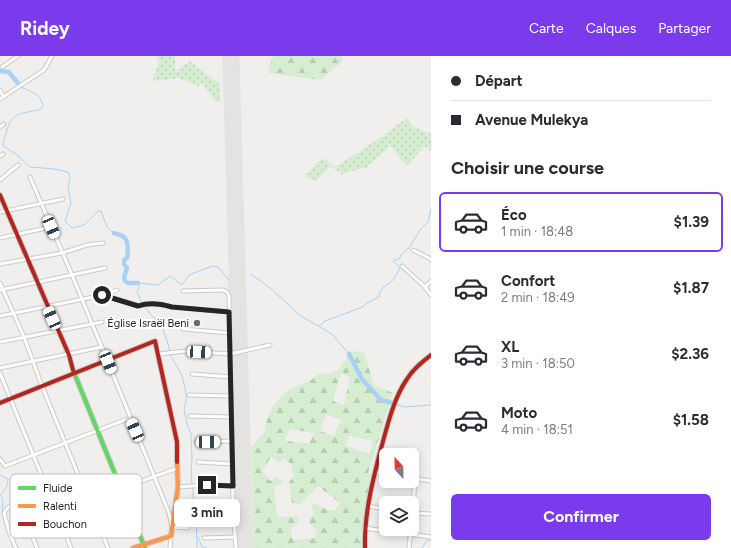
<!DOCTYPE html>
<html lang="fr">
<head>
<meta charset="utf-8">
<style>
	body { margin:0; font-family:Figtree,sans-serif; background:#f2f2f3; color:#2b2b33; height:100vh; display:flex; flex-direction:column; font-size:15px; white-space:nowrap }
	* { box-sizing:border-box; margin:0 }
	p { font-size:13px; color:#7c7c81 }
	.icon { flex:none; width:22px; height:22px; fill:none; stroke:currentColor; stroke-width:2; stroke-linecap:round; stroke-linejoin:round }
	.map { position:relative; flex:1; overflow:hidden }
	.details { display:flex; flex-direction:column; background:#fff; width:300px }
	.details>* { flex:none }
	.banner { display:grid; align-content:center; height:88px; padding:0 20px; background:#fff }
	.needle { width:26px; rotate:338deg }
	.buttons { position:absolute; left:379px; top:392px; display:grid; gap:8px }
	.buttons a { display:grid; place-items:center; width:40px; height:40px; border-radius:6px; background:#fff; box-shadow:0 2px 10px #0003; font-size:20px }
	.end { position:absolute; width:18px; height:18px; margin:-9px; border:5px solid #252524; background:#fff; box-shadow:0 0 0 2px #fff }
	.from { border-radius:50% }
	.bubble { position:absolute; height:28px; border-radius:6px; background:#fff; box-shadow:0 2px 10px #0003; font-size:13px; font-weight:700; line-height:28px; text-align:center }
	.car { position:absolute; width:12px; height:24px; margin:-12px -6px; border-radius:5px; box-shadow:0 0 3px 1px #0007; background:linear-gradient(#fff 24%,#345 0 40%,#fff 0 76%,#345 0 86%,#fff 0) }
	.banner b { display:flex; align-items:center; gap:14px; height:38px; font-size:15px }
	.banner b+b { border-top:1px solid #e1e1e2 }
	.banner i { width:10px; height:10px; background:#2b2b33 }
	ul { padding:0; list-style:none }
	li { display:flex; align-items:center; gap:12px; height:60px; margin:0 8px 6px; padding:0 12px; border:2px solid transparent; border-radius:6px }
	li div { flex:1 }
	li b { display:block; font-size:15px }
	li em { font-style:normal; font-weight:700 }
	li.on { border-color:#7c3aed }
	li>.icon { width:36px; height:36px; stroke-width:1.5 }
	h2 { padding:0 20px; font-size:18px; line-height:48px }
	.cta { display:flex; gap:8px; margin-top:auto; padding:8px 20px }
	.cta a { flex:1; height:46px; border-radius:6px; background:#7c3aed; color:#fff; font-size:16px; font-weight:700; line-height:46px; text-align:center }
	header { display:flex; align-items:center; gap:24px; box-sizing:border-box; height:56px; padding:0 20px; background:#7c3aed; color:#fff }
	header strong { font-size:19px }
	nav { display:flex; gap:22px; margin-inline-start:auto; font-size:14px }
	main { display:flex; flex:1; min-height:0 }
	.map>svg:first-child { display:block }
	.grass { fill:url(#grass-dots) }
	.forest { fill:url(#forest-firs); fill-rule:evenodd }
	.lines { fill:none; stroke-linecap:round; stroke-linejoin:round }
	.stream { stroke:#a7d2f5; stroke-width:1 }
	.river { stroke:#a7d2f5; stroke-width:4.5 }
	.runway { stroke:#e4e3e2; stroke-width:17 }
	.street-casing { stroke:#cbcac9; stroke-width:5 }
	.fast-casing { stroke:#cbcac9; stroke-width:6 }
	.slow-casing { stroke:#cbcac9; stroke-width:6 }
	.jam-casing { stroke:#cbcac9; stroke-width:6 }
	.street { stroke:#fdfdfc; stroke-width:3 }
	.fast { stroke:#63d668; stroke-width:4 }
	.slow { stroke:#ff974d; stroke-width:4 }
	.jam { stroke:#b3261e; stroke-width:4 }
	.route { stroke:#252524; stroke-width:5 }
	.poi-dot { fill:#6c6c6b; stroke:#fff; stroke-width:1.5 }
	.labels { text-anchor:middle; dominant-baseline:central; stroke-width:4; stroke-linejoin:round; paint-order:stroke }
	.poi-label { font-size:11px; fill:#252524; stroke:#fff; text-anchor:end }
	.key { fill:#fff; stroke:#bebebd; stroke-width:1 }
	.key-label { font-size:11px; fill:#252524 }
</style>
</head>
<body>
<header>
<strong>Ridey</strong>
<nav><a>Carte</a><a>Calques</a><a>Partager</a></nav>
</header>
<main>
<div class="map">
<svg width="431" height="492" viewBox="0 0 431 492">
	<defs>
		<pattern id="grass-dots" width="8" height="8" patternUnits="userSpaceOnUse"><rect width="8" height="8" fill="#d7edd1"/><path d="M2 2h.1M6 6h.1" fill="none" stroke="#b8cbb3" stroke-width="1.8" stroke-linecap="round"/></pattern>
		<pattern id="forest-firs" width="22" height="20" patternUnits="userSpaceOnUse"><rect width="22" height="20" fill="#d7edd1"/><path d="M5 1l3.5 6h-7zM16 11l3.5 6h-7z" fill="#b8cbb3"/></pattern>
	</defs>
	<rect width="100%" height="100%" fill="#f0efee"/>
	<g class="grass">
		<polygon points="156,0 175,0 175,15 190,5 220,28 220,45 216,46 202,28 198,30 178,22 152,25 159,6"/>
		<polygon points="407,62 412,70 431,78 431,95 425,90 407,110 390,90 367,111 342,118 330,110 316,126 304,119 323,102 335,111 371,88"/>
	</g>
	<g class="forest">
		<polygon points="275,0 341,0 342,6 321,24 268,17 272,2"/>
		<path d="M349,295L364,296L374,329L393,337L368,417L371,418L362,492H254L251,391L264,377L267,363L273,350L283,338L295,331L311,324L319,318L331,317L339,314L346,303ZM341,317L350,321L344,349L333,345ZM326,358L341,364L334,380L320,375ZM290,373L314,377L309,387L285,385ZM349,380L373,385L370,398L346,390ZM271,401L280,407L284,403L291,408L294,420L289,426L292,447L300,448L318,430L340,447L335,454H328L314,447L311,449L314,457L308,465L317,476L314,482L293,484L291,473L300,465L296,460L277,461L274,430L283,427L277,420L270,425L262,415Z"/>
	</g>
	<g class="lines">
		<g class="stream">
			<path d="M21,31C31,36 41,37 43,50L41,53C24,58 12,55 7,74C5,80 3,85 3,90L17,99L30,111L54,113L68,116L70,121L68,133L71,147L65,165L72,172L84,169L98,155H101L107,171L114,177"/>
			<polyline points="251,218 269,231 301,260 332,278 349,298"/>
			<path d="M319,270L325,265L363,251L367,247L379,241C380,230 387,230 393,224C396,220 398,216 400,212L393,205L395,203L397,204L400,202L402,198L409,192L420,174L428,166L431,153"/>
			<polyline points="170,296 169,291 161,267 152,260 143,249 137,236 139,231 138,227 158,229 170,220 182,229 189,219 212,210 218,211 229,224 230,239"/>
			<polyline points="170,299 182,319 186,338 186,345 184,354 188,371 191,378 192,403 191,415 192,428"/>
			<polyline points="232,315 236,477"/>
			<polyline points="396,348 404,351 431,349"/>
			<path d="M0,419L8,423C8,430 5,435 0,439"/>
			<polyline points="193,431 193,440 196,449"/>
			<polyline points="1,439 3,445 2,456"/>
			<polyline points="196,453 197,492"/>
			<polyline points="198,481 202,491 207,492"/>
			<polyline points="422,492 427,484 431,485"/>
		</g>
		<g class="river">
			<polyline points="0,15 9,16 20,30"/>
			<path d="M114,177C117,178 121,179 124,181C129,186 128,196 127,202L124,204V208L127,212L124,221L125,225L128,227H138"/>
			<polyline points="349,298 362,323 381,344 396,348"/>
		</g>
		<polyline class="runway" points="231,0 245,492"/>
		<defs>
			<g id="street">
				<polyline points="2,11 18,0"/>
				<polyline points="0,34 3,40"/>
				<polyline points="0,43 44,14 52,0"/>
				<polyline points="0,71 4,68"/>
				<polyline points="0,100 3,98"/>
				<polyline points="30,121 72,219 107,304"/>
				<polyline points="0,124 18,109"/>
				<polyline points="0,156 63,143"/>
				<polyline points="0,182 51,171"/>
				<polyline points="413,194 429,202 431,204"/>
				<polyline points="0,208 62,197 87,189 103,187"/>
				<polyline points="402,210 425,231 431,239"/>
				<polyline points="0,227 24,281 42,330 108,492"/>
				<polyline points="425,231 431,225"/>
				<polyline points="0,234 105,212"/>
				<polyline points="183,235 223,234 227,236 229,240 233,450 236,492"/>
				<polyline points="103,239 117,234"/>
				<path d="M0,260L103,239L139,250C149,246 161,249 172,251L229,256"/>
				<polyline points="183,273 229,277"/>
				<polyline points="0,286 102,266"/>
				<polyline points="158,298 186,295 230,298 270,289"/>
				<polyline points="108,306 169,457 172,471 188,472"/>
				<polyline points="0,312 102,291"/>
				<polyline points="0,317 71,492"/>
				<polyline points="192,318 231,321"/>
				<polyline points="189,339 231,340"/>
				<polyline points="190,360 232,361"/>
				<polyline points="196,386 232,385"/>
				<polyline points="0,403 5,410 130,362"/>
				<polyline points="198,406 233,408"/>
				<polyline points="375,416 386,418"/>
				<polyline points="412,422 431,425"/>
				<polyline points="178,431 207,429 233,430"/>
				<polyline points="26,441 29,448"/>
				<polyline points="367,450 386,453"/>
				<polyline points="176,451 233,450"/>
				<polyline points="412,457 431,458"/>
				<polyline points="412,467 415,422"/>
				<polyline points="364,472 431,481"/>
				<polyline points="204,482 235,481"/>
				<path d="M16,492L9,476L4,457C10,445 34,437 46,431"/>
				<polyline points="37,492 28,470 29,466 31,465 178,412"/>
				<polyline points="170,492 171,480"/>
				<polyline points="409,492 411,473"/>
			</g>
			<polyline id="fast" points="73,314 145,492"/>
			<polyline id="slow" points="133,492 171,480 178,431 177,406"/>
			<g id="jam">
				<polyline points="0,139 69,299 73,314"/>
				<polyline points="0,347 155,285 177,386 177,406"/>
				<path d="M365,492C364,457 373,423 382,389C388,367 394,342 407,323C413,313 422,306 431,299"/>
			</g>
		</defs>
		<use href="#street" class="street-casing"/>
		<use href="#fast" class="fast-casing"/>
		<use href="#slow" class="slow-casing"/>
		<use href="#jam" class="jam-casing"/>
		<use href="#street" class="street"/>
		<use href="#fast" class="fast"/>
		<use href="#slow" class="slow"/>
		<use href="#jam" class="jam"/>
	</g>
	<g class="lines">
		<path class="route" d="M102,239L138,250C149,246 162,248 172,251L229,256L233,430L207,429"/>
	</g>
	<circle class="poi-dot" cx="197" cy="267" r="4"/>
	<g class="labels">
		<g class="poi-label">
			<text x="189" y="267">Église Israël Beni</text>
		</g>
	</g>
	<rect x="10" y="418" width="132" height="64" rx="6" class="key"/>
	<rect x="18" y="430" width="18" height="4" fill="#63d668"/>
	<rect x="18" y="448" width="18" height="4" fill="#ff974d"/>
	<rect x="18" y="466" width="18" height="4" fill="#b3261e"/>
	<g class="key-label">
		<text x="43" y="436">Fluide</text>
		<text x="43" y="454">Ralenti</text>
		<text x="43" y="472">Bouchon</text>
	</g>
</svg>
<div class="buttons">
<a><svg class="needle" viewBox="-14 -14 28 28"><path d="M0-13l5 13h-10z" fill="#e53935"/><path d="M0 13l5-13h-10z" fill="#7c7c81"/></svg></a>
<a><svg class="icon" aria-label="layers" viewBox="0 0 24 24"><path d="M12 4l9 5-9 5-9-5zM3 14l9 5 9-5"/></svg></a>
</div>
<i class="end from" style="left:102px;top:239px"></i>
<i class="end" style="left:207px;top:429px"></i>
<div class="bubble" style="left:174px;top:443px;width:66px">3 min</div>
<i class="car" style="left:51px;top:171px;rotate:157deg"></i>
<i class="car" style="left:52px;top:262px;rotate:336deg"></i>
<i class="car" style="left:199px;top:296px;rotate:93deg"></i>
<i class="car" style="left:108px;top:306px;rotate:158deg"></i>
<i class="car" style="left:135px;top:374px;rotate:336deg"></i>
<i class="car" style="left:208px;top:386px;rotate:89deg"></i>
</div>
<section class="details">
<div class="banner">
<b><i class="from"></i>Départ</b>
<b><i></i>Avenue Mulekya</b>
</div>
<h2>Choisir une course</h2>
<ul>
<li class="on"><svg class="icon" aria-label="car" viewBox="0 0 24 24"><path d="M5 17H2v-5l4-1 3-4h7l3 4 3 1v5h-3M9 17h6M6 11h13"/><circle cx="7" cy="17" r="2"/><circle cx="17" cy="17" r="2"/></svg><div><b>Éco</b><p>1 min · 18:48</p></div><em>$1.39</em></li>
<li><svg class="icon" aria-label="car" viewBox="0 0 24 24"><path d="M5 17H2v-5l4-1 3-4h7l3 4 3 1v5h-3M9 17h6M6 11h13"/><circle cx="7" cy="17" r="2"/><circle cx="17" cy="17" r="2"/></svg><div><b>Confort</b><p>2 min · 18:49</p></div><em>$1.87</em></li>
<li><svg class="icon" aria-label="car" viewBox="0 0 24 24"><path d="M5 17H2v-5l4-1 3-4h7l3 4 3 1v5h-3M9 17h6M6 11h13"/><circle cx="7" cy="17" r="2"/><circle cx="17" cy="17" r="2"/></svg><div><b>XL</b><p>3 min · 18:50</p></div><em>$2.36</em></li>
<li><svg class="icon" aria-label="car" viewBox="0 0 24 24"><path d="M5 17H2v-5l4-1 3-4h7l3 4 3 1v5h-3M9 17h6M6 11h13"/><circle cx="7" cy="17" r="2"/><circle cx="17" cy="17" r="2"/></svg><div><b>Moto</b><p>4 min · 18:51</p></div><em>$1.58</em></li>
</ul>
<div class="cta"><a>Confirmer</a></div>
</section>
</main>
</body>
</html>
